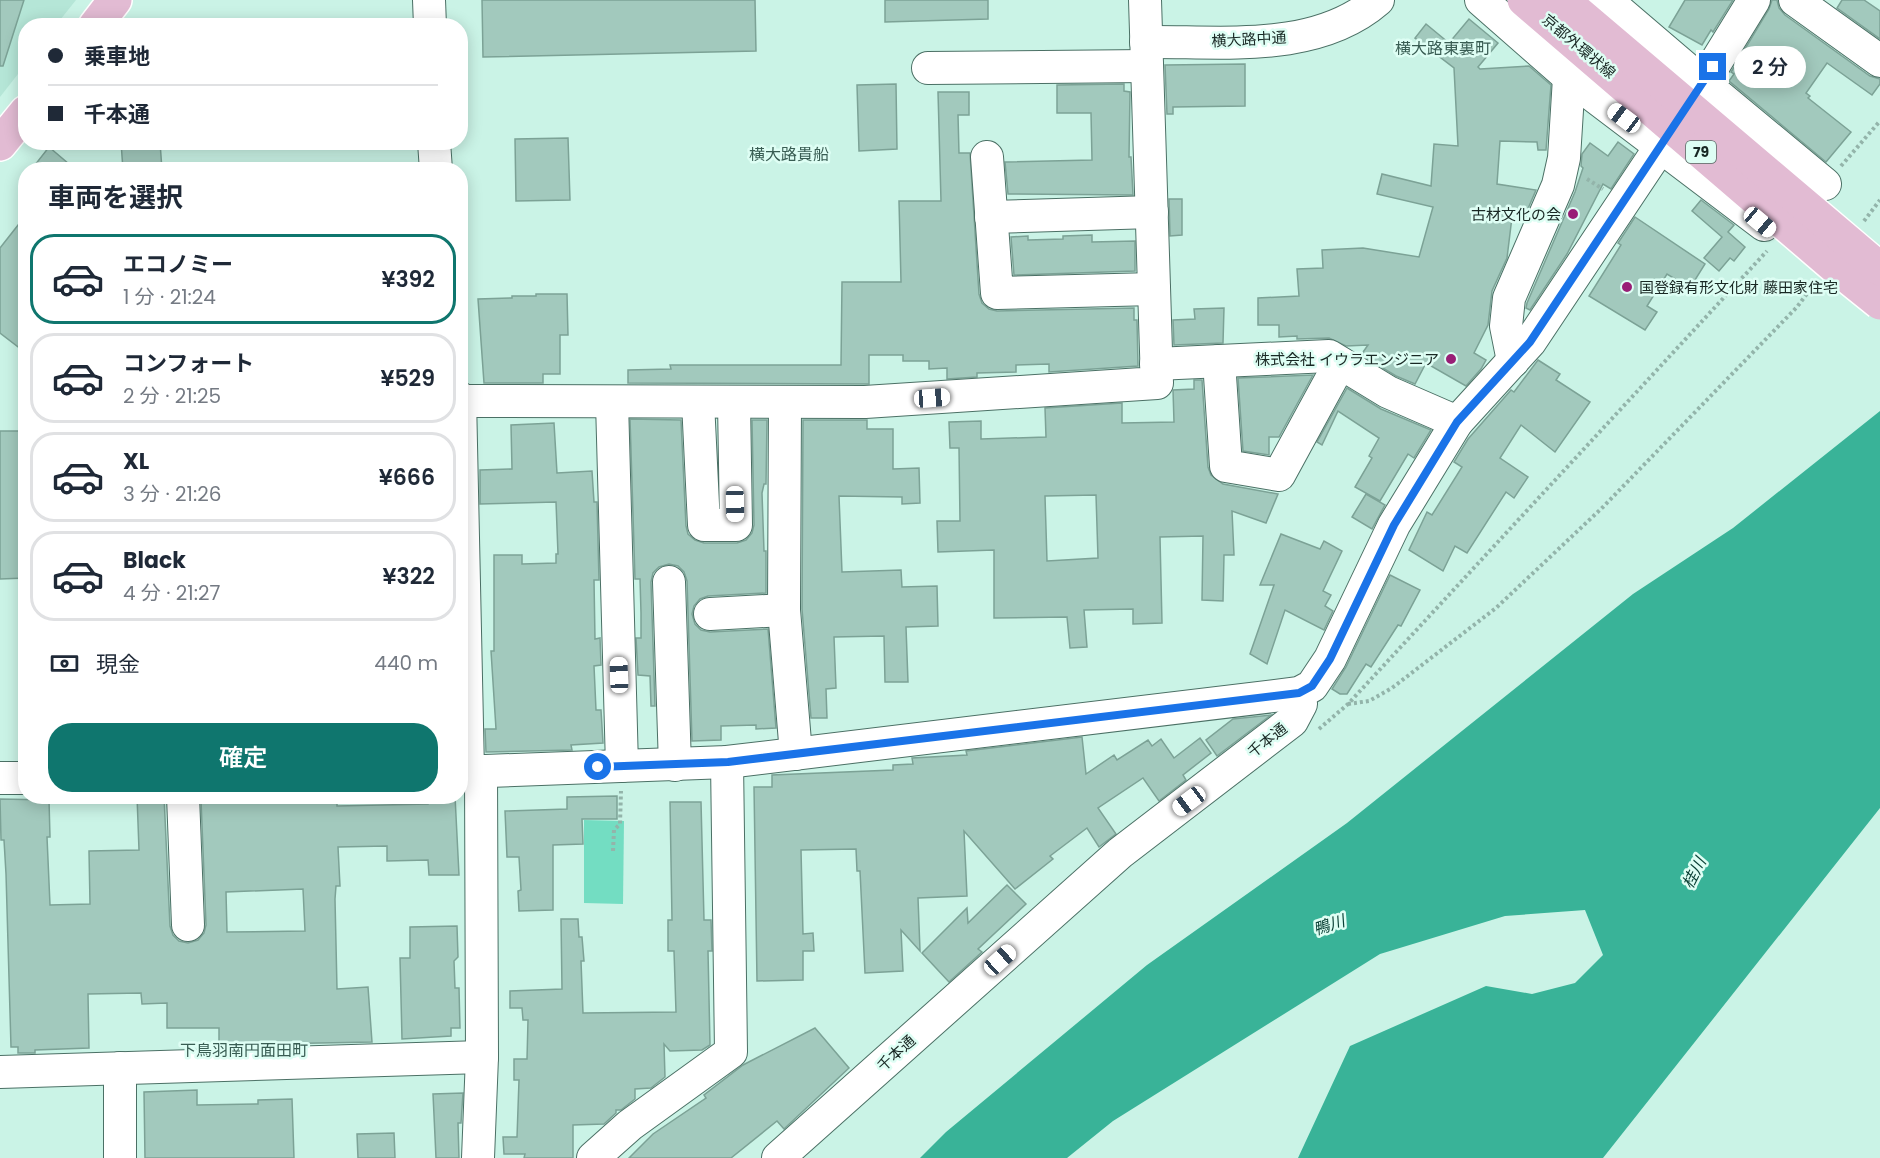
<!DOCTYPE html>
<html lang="ja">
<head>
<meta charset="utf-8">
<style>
	body { margin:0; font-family:Poppins,"Noto Sans JP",sans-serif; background:#f6f6f7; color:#1f2937; height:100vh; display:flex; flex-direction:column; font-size:22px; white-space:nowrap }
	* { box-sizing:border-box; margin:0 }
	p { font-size:20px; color:#747a83 }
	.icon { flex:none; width:33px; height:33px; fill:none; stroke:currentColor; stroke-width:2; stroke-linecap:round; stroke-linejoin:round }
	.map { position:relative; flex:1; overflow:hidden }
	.sheet { position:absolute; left:18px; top:162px; width:450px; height:642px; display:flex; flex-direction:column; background:#fff; border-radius:24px; box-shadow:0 3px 15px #0003 }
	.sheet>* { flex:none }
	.banner { position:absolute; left:18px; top:18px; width:450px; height:132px; border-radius:24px; box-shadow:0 3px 15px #0003; display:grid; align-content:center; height:132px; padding:0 30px; background:#fff }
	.end { position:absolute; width:27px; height:27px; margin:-14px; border:8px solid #1a73e8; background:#fff; box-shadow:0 0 0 3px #fff }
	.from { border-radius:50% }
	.bubble { position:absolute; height:42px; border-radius:21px; background:#fff; box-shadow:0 3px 15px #0003; font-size:20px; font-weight:600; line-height:42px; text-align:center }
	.car { position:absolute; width:18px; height:36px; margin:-18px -9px; border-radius:8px; box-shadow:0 0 4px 2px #0007; background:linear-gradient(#fff 24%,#345 0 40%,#fff 0 76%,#345 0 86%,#fff 0) }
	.banner b { display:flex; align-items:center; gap:21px; height:57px; font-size:22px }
	.banner b+b { border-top:2px solid #e0e1e3 }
	.banner i { width:15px; height:15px; background:#1f2937 }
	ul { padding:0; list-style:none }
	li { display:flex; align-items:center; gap:18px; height:90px; margin:0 12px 9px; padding:0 18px; border:3px solid #e0e1e3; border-radius:24px }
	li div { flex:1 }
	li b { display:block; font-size:22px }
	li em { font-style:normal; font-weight:600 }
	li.on { border-color:#0f766e }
	li>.icon { width:54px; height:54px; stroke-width:1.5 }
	h2 { padding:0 30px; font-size:27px; line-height:72px }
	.pay { display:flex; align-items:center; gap:15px; height:66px; padding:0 30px; font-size:22px }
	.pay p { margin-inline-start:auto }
	.button { display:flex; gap:12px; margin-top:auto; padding:12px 30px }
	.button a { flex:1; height:69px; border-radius:24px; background:#0f766e; color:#fff; font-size:24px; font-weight:600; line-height:69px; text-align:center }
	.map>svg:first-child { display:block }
	.built { fill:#b5e6d7 }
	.green { fill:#73ddc2 }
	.water { fill:#39b398 }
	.building { fill:#a2c9bd; stroke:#7ca296; stroke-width:1.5; fill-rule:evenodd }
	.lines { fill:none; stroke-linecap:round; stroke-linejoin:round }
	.minor-casing { stroke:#4b7065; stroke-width:34 }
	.major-casing { stroke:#fff; stroke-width:36 }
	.path { stroke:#93b4aa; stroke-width:4; stroke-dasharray:3 3; stroke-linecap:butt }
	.minor { stroke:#fff; stroke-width:32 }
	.major { stroke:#e2bbd3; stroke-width:33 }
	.major-bridge-casing { stroke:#fff; stroke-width:36; stroke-linecap:butt }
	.major-bridge { stroke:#e2bbd3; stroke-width:33 }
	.route { stroke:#1a73e8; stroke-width:8 }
	.poi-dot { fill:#991e76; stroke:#defef4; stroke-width:2 }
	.labels { text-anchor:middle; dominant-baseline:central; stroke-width:5; stroke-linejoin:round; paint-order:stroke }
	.shield { fill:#defef4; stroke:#546862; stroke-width:1.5 }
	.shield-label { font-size:14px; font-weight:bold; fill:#192824 }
	.street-label { font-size:15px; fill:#192824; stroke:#defef4 }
	.poi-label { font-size:15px; fill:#192824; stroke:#defef4; text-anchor:end }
	.neighbourhood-label { font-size:16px; fill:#395d53; stroke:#defef4 }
	.water-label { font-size:16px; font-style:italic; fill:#093f34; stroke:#defef4 }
</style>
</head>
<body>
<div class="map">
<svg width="1880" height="1158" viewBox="0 0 1880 1158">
	<rect width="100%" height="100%" fill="#caf3e6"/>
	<polygon class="built" points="0,0 76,0 56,25 26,26 25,65 0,97"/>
	<polygon class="green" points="584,820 624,821 623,904 584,903"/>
	<polygon class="water" points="1880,411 1880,808 1603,1158 1298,1158 1350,1046 1486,986 1532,994 1575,983 1603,955 1585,910 1505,916 1380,954 1113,1121 1067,1158 920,1158 946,1132 1147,965 1347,823 1633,594 1733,528"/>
	<g class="building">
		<polygon points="0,0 24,0 3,66 0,66"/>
		<polygon points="482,0 755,0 756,51 483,57"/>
		<polygon points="885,0 988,0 988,19 885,22"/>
		<polygon points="1685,0 1733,0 1713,32 1711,30 1702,45 1669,27"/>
		<polygon points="1772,0 1777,0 1779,8 1785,15 1870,76 1880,79 1880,84 1872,95 1827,63 1806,93 1810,96 1808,98 1851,132 1826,162 1729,81 1734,74 1731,72 1769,9"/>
		<polygon points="1842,0 1864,0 1880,11 1880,39 1837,8"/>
		<polygon points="1469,19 1498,43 1478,67 1480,69 1529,66 1551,85 1546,150 1538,150 1537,142 1500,141 1497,184 1536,190 1527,211 1513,209 1507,258 1492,291 1488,325 1474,353 1486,360 1481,369 1466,386 1426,363 1415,384 1396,376 1361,355 1368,345 1346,346 1329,338 1297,339 1297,336 1279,337 1279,325 1258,325 1258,298 1299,296 1297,269 1323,268 1322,250 1363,248 1419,257 1433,207 1377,194 1382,174 1431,186 1434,144 1458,146 1454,68 1415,38 1426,24 1449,43"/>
		<polygon points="1245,64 1245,106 1173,107 1173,114 1167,114 1165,65"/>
		<polygon points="896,84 897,149 859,151 857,85"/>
		<polygon points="1124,84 1124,91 1130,92 1129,157 1131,157 1133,195 1008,194 1005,162 1092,160 1091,113 1057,113 1057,85"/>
		<polygon points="938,92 969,92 969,115 958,115 959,153 970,153 979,294 982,303 989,309 997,311 1134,308 1134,320 1137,320 1138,366 1049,372 1049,364 1016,365 1016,372 977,373 977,377 947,379 947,368 929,369 929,361 903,361 903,355 869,355 869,384 628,383 628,370 671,369 670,365 841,365 842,282 901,282 899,201 941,201"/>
		<polygon points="568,138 570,200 516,201 515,139"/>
		<polygon points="121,142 160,142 162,170 123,170"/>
		<polygon points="1618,142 1634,154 1611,189 1603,184 1567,254 1530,310 1526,308 1527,303 1575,192 1583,168 1581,166 1582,154 1590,143 1608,156"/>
		<polygon points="49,147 76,170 31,170"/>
		<polygon points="1169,199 1182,199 1182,235 1170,236"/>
		<polygon points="1701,200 1734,225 1728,232 1745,247 1734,261 1730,258 1719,271 1704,258 1722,237 1692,211"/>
		<polygon points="26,215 26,353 0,333 0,248"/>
		<polygon points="1635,217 1705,264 1690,288 1667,274 1647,306 1657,312 1645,330 1589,296 1621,245 1618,243"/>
		<polygon points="1092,235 1092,242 1135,241 1135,271 1014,275 1011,237 1028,236 1028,240 1063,239 1063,236"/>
		<polygon points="536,294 567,294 568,335 560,335 560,374 543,374 543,383 484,383 478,299 512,298 512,296 536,296"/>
		<polygon points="1224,308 1223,343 1174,345 1173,320 1195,319 1194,309"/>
		<polygon points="1538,360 1560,374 1556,380 1590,402 1555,452 1521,425 1500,458 1528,477 1514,498 1506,492 1467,553 1455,546 1443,571 1409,550 1427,512 1432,515 1462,467 1454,462 1468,439 1511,390 1514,392"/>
		<polygon points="1313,375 1279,437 1269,437 1269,455 1243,451 1238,378"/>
		<path d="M1194,380H1202L1208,467L1211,475L1223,484L1278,494L1266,523L1232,511L1234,555H1224L1223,601L1202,600L1203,536L1160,537L1162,623L1133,624V609L1084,610L1087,647L1070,648L1067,617L994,618V550L938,552L937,521H960L959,448H950L949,422L981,421V439L1046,437L1045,408L1122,403V423L1174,422L1173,390L1194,389ZM1096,495L1098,558L1047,561L1045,496Z"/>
		<polygon points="1347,388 1381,409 1431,430 1414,458 1408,454 1380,501 1355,487 1372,458 1369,456 1379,438 1338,411 1322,445 1317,442"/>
		<polygon points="630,419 681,420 686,526 688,534 695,540 704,543 737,543 746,540 752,533 754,525 752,420 767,420 766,484 764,484 762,493 764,551 766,551 766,593 708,596 700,599 694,606 692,614 695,624 701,630 710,632 768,629 776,728 756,729 756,725 721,726 721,740 692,741 687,581 684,572 678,566 669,564 659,567 653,573 651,582 655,706 651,706 650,676 638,675 636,638 641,638 641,613 640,579 635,579"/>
		<polygon points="803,420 867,420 867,429 893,429 893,469 919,468 920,503 902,504 902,497 839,496 842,572 901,570 902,587 937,586 938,626 906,627 908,682 885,682 884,636 834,637 836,688 826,689 827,718 811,718 802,609"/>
		<polygon points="554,423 557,473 592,471 594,502 597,502 599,580 594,580 595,639 600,638 601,665 594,666 596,710 601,710 603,743 571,745 572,750 486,752 485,729 496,729 491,651 494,651 494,555 522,555 522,564 556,563 556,554 558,554 556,502 480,504 480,470 512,469 511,425"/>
		<polygon points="0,431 26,431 26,578 0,579"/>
		<polygon points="1366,494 1385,505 1372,529 1352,517"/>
		<polygon points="1281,534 1320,549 1324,541 1342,551 1323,591 1331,595 1325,606 1333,611 1324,630 1285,610 1267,664 1250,654 1274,585 1260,585"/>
		<polygon points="1390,575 1420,590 1401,626 1398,625 1371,667 1366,664 1347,694 1340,694 1332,689 1346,667"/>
		<polygon points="1271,715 1217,756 1206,740 1233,719"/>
		<polygon points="1082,737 1086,774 1114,755 1117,760 1148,740 1152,746 1161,739 1174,758 1200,738 1211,753 1183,775 1186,780 1159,801 1143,778 1098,808 1116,834 1099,847 1087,828 1050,856 1053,859 1015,889 964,831 967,896 918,898 920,951 901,930 903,971 865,973 860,871 857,871 856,849 801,850 803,934 813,933 814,951 803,951 803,980 757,981 754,787 772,787 772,775 893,770 893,765 913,764 912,758 967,755 966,751"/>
		<path d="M137,796H164L170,926L173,935L179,941L188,943L198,940L204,933L206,925L201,800L337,796V806L428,804V796H455L459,875H429L428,860L387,861V846L338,847L340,886H336L335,899L337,989L368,987L372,1042L219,1045V1028H167V1003L142,1004L141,993L88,994L89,1048L35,1050V1053H18V1047H11L6,874L4,840H1L0,799L49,800L50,837H47L50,905L90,904L89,851L139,850ZM303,889L305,931L227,932L226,892Z"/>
		<polygon points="617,796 617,819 582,819 583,844 553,845 553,910 519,911 518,891 521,890 519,857 507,857 505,811 567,809 567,797"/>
		<polygon points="670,802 701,802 704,920 711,920 712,951 708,951 710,1045 702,1050 670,1051 664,1044 665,1077 651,1088 635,1089 635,1099 621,1110 616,1110 616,1113 604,1124 573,1125 573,1158 524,1158 525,1154 504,1154 503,1137 517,1137 519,1080 514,1080 514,1059 527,1059 528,1020 523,1020 522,1008 510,1008 510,991 562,989 561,919 578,919 579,937 582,937 584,961 581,961 583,1013 676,1012 674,951 668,951 668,920 672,920"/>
		<polygon points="1007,885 1026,904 978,949 982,952 949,982 922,953 967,908 968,923"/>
		<polygon points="457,926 458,957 454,961 455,988 459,988 460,1028 451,1028 451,1036 402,1039 400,958 410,958 410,927"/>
		<polygon points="815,1028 849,1068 784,1129 777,1121 731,1158 629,1158 653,1134 706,1098 704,1095 743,1065"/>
		<polygon points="197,1090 197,1105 258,1104 258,1100 292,1099 294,1158 145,1158 144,1092"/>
		<polygon points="463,1093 461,1123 458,1123 459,1158 436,1158 433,1094"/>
		<polygon points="394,1133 395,1158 358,1158 357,1134"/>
	</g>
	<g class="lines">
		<defs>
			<g id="minor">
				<polyline points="429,0 430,26"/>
				<polyline points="1481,0 1570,78 1764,225"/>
				<polyline points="1606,0 1703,83 1825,184"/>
				<polyline points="1795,0 1880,61"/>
				<path d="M1146,42C1222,41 1316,54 1378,0"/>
				<polyline points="928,68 1147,66"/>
				<polyline points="434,142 436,170"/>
				<polyline points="987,157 997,293 1154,289"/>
				<polyline points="991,217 1152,212"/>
				<polyline points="1219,361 1226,466 1279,475 1340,363"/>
				<polyline points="1513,361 1506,326 1509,298 1558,185 1564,158 1570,62"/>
				<polyline points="1156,364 1329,356 1388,392 1457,422"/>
				<polyline points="460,398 468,771"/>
				<polyline points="461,401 865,402 1157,383 1145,0"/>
				<polyline points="612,402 622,766"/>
				<polyline points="698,402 704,525 736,525 734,402"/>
				<polyline points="785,402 784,610 796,754"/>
				<polyline points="669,582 675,765"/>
				<polyline points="710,614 784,610"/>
				<polyline points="460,772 727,762 1299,693 1312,686 1330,659 1394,525 1457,422 1530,342 1703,83 1754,0"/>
				<polyline points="0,778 26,778"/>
				<polyline points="183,796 188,925"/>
				<polyline points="120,1068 120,1158"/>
				<polyline points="0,1072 482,1057"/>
				<polyline points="478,1158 482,1057 481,771"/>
				<polyline points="593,1158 630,1125 731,1052 727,762"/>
				<polyline points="778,1158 1120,853 1292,721 1301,704 1299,693"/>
			</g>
			<g id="major">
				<polyline points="95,26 115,0"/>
				<polyline points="0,144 26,112"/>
			</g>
		</defs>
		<use href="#minor" class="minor-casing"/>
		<use href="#major" class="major-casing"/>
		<g class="path">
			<polyline points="1841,166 1880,121"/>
			<polyline points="1587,179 1603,189"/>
			<polyline points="1864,221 1880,200"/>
			<polyline points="1348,704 1369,701 1392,688 1496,608 1603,507 1797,307 1815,283"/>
			<polyline points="1319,729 1348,704 1767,251"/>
			<polyline points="613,851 614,830 620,824 621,791"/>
		</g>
		<use href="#minor" class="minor"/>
		<use href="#major" class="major"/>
		<defs>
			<g id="major-bridge">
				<polyline points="1524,0 1834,266 1880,303"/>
				<polyline points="1563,0 1880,269"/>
			</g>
		</defs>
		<use href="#major-bridge" class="major-bridge-casing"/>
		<use href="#major-bridge" class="major-bridge"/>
	</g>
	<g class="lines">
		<polyline class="route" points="598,767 728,762 1299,693 1312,686 1330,659 1394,525 1457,422 1530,342 1713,67"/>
	</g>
	<g class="poi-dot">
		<circle cx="1573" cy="214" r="6"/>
		<circle cx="1627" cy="287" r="6"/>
		<circle cx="1451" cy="359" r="6"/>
	</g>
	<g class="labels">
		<rect class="shield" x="1686" y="141" width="30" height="22" rx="4.5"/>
		<g class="shield-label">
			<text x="1701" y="152">79</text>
		</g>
		<g class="street-label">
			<text transform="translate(1249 39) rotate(-3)">横大路中通</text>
			<text transform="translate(1579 46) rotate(40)">京都外環状線</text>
			<text transform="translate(1267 740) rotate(-38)">千本通</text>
			<text transform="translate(896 1053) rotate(-42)">千本通</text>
		</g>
		<g class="poi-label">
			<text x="1561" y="214">古材文化の会</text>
			<text x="1639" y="287" text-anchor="start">国登録有形文化財 藤田家住宅</text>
			<text x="1439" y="359">株式会社 イウラエンジニア</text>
		</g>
		<g class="neighbourhood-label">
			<text x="1443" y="48">横大路東裏町</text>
			<text x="789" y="154">横大路貴船</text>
			<text x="244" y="1050">下鳥羽南円面田町</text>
		</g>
		<g class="water-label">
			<text transform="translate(1694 873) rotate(-63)">桂川</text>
			<text transform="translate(1329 925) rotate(-18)">鴨川</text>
		</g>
	</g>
</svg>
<i class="end from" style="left:598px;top:767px"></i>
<i class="end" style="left:1713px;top:67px"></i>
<div class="bubble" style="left:1734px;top:46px;width:72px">2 分</div>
<i class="car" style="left:1624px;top:118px;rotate:307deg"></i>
<i class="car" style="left:1760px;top:222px;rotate:130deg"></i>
<i class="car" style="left:932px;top:398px;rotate:86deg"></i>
<i class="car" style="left:735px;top:504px;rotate:179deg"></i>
<i class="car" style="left:619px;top:675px;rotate:358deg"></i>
<i class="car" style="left:1189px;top:801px;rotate:233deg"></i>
<i class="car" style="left:1000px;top:960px;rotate:48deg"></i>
<div class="banner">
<b><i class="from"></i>乗車地</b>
<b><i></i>千本通</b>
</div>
<section class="sheet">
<h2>車両を選択</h2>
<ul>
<li class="on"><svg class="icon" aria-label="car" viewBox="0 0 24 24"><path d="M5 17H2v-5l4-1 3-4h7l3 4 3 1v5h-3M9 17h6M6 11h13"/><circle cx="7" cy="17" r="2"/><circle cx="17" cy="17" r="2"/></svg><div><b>エコノミー</b><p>1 分 · 21:24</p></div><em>¥392</em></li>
<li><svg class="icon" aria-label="car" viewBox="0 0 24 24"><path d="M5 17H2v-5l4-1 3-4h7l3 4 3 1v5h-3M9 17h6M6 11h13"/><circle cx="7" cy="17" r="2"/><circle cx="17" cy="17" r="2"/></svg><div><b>コンフォート</b><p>2 分 · 21:25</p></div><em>¥529</em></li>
<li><svg class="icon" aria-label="car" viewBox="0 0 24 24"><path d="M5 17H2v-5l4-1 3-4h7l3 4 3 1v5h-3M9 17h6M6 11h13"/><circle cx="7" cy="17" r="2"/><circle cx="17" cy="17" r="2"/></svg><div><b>XL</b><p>3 分 · 21:26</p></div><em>¥666</em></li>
<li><svg class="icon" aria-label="car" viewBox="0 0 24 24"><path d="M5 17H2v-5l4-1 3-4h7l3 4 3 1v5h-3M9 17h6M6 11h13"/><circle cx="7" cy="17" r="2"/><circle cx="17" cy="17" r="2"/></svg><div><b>Black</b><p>4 分 · 21:27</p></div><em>¥322</em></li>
</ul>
<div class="pay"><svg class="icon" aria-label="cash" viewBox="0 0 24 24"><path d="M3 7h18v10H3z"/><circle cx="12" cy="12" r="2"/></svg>現金<p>440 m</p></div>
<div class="button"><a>確定</a></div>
</section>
</div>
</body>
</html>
